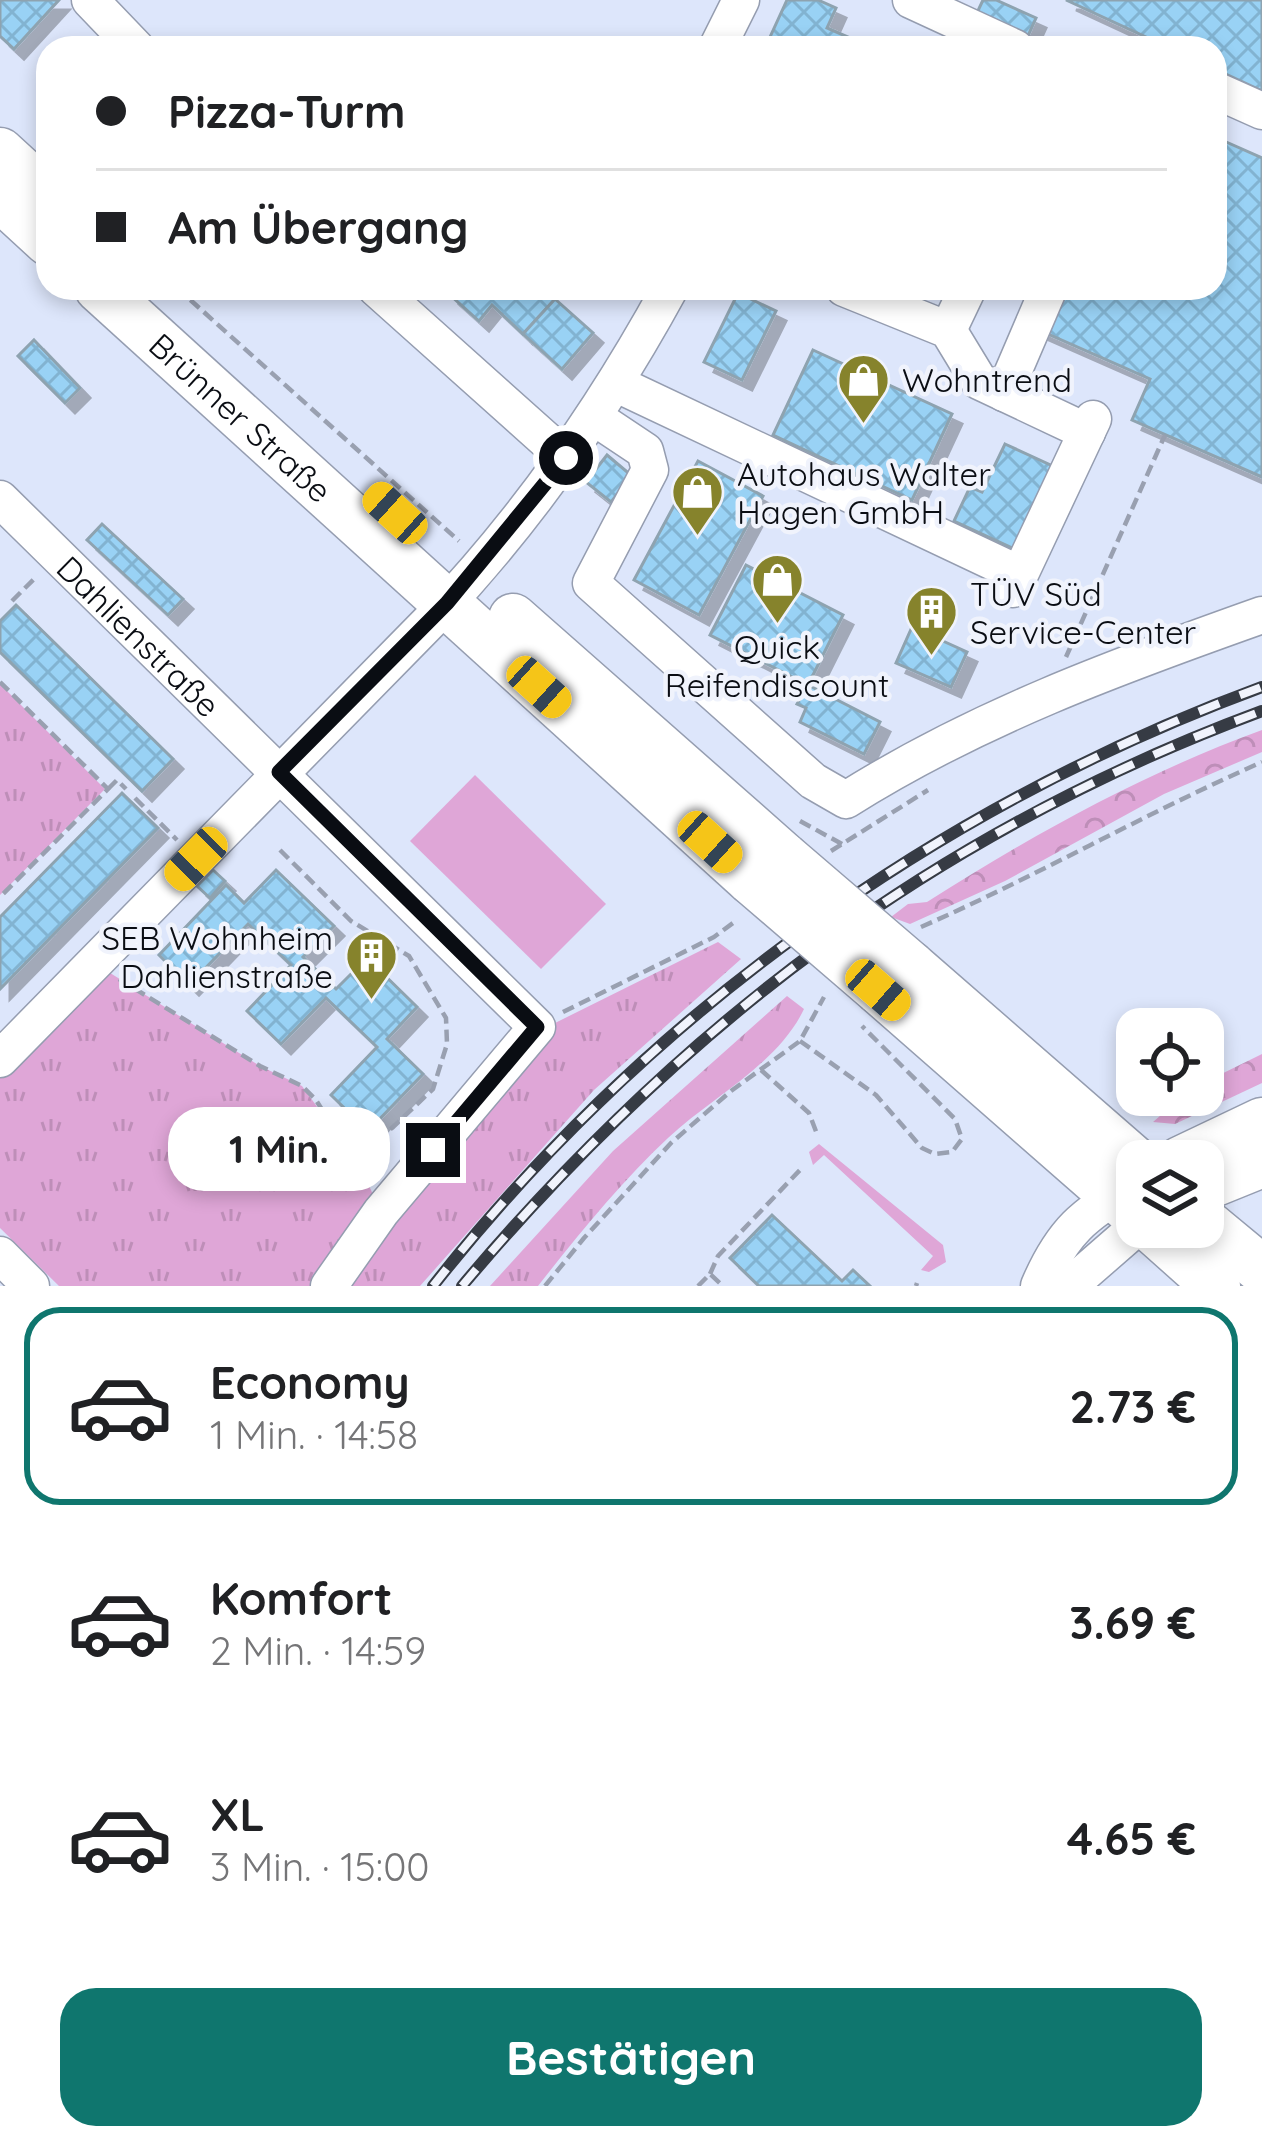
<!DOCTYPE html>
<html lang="de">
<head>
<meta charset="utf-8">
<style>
	body { margin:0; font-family:Quicksand,sans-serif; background:#f6f6f6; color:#202124; height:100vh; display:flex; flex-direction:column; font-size:45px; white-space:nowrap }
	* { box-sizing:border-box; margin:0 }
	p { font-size:39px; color:#757577 }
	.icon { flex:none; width:66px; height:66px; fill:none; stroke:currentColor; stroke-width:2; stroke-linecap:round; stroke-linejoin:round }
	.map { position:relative; height:1286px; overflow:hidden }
	.details { display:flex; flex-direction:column; background:#fff; flex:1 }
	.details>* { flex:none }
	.banner { position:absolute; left:36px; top:36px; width:1191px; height:264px; border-radius:36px; box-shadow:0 6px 18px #0003; display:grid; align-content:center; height:264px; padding:0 60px; background:#fff }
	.buttons { position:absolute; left:1116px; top:1008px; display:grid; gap:24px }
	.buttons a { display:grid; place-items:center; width:108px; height:108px; border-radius:24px; background:#fff; box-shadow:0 6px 18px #0003; font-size:60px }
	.end { position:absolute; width:54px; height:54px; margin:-27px; border:15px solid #0a0d13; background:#fff; box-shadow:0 0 0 6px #fff }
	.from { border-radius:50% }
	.bubble { position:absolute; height:84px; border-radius:36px; background:#fff; box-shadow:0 6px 18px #0003; font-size:39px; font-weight:800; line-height:84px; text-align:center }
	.car { position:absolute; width:36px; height:72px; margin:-36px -18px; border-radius:15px; box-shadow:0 0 9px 3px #0007; background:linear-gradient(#f5c518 24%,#345 0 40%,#f5c518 0 76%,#345 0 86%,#f5c518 0) }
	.banner b { display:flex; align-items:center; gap:42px; height:114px; font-size:45px }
	.banner b+b { border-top:3px solid #e0e0e0 }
	.banner i { width:30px; height:30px; background:#202124 }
	ul { padding:21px 0 0; list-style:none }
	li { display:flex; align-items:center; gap:36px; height:198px; margin:0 24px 18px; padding:0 36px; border:6px solid transparent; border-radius:36px }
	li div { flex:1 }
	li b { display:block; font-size:45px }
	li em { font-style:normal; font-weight:800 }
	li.active { border-color:#0f766e }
	li>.icon { width:108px; height:108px; stroke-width:1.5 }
	.primary-button { display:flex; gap:24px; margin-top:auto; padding:24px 60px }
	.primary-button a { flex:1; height:138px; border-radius:36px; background:#0f766e; color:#fff; font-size:48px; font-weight:800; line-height:138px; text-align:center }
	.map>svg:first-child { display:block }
	.grass { fill:#dfa6d7 }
	.forest { fill:url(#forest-crowns) }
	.park { fill:url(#park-tufts) }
	.building { fill:url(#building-cross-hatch); stroke:#8ea3b0; stroke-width:3; filter:url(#shadow) }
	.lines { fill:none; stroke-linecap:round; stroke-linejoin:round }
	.minor-casing { stroke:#959db0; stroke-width:39 }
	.major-casing { stroke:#959db0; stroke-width:51 }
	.path { stroke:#99a0b0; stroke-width:4.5; stroke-dasharray:12 6; stroke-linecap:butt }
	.minor { stroke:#fff; stroke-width:36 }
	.major { stroke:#fff; stroke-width:48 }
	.rail-casing { stroke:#363b44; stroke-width:12 }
	.rail { stroke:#f0f3fc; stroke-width:8; stroke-dasharray:22; stroke-linecap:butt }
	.major-bridge-casing { stroke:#959db0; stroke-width:51; stroke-linecap:butt }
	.major-bridge { stroke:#fff; stroke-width:48 }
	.route { stroke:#0a0d13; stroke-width:15 }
	.labels { text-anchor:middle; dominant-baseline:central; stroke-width:9; stroke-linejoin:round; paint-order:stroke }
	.poi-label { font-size:33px; fill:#0a0d13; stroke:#f0f3fc; text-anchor:start }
	.street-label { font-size:33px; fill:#0a0d13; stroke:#f0f3fc }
</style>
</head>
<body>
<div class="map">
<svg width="1262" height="1286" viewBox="0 0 1262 1286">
	<defs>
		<pattern id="forest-crowns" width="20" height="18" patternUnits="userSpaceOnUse" patternTransform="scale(3)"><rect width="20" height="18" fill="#dfa6d7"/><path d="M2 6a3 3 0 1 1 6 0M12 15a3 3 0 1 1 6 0" fill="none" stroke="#be8eb8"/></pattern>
		<pattern id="park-tufts" width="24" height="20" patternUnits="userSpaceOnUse" patternTransform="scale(3)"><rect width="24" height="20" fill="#dfa6d7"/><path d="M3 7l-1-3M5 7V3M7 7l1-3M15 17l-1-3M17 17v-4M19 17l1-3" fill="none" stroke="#be8eb8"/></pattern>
		<pattern id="building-cross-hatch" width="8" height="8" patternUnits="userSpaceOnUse" patternTransform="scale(3)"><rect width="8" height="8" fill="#99d2f5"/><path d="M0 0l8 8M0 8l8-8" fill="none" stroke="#82b3d1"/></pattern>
		<filter id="shadow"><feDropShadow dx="10" dy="10" stdDeviation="0" flood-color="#0004"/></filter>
	</defs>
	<rect width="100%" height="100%" fill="#dde6fb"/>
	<g class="grass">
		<polygon points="475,775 606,904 541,969 410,841"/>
		<polygon points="819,1144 943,1245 946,1262 929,1272 921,1270 933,1256 824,1155 813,1165 809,1152"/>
	</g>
	<g class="forest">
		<path d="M1262,730V752L1164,794L1005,881L910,924L891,917L908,904L927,902C1034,834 1142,774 1262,730Z"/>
		<polygon points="1262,1054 1262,1083 1175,1124 1153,1122 1184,1095 1203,1095 1203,1083"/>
	</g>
	<g class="park">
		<polygon points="0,684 105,789 0,895"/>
		<polygon points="718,942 741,959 594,1090 420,1286 342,1286 551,1025"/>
		<polygon points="94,963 260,1066 302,1086 360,1166 381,1212 329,1286 59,1286 0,1228 0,1059"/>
		<path d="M787,996L804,1009C778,1064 712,1097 668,1138C621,1182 578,1235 538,1286H490L613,1151Z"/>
	</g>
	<g class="building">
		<polygon points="0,0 59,0 14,49 0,36"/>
		<polygon points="787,0 818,0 836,8 827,28 873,48 765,48"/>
		<polygon points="983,0 996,0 1036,18 1026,40 975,17"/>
		<polygon points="1066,0 1262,0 1262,91 1215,69 1215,48 1170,48"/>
		<polygon points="1215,137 1262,158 1262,477 1132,420 1150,379 1039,330 1058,288 1215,288"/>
		<polygon points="454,288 543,288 555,299 523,334 492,305 479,321 449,294"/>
		<polygon points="738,293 776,311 742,380 704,362"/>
		<polygon points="555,299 593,333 562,369 523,334"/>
		<polygon points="34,340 80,388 65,403 18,356"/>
		<polygon points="813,350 952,414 912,500 773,435"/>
		<polygon points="1005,444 1057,468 1019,551 954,521 970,487 982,492"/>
		<polygon points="607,455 632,476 611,502 586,482"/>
		<polygon points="698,461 763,496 699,615 634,580"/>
		<polygon points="102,524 183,599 168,615 87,540"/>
		<polygon points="746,565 843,615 808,685 710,635"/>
		<polygon points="16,605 173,759 142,791 0,652 0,621"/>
		<polygon points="912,627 967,652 951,687 896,663"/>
		<polygon points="808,685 880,722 864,754 800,722 806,708 797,704"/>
		<polygon points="122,793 158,828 0,989 0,917"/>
		<polygon points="213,870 225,881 210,898 197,886"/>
		<polygon points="276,870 334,926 303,957 336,989 367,958 417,1007 387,1039 423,1074 368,1131 331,1095 377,1047 326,998 281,1044 247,1011 291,965 248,924 189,985 159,955 226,885 244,903"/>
		<polygon points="772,1215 842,1281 853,1270 870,1286 759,1286 730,1258"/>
	</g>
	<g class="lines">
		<defs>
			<g id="minor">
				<polyline points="90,0 136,48"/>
				<polyline points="911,0 1015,48"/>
				<polyline points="717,48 741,0"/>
				<polyline points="1215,90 1262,111"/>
				<polyline points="376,288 566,458"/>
				<polyline points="844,288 948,330 979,381 1087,432"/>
				<polyline points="948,330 968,288"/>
				<polyline points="617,384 1019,574"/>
				<polyline points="1004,393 1049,288"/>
				<path d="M594,417L645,451L650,470L591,583L813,781L846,800C976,718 1118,666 1262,615"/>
				<path id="s1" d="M0,499L537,1027L381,1212L329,1286"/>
				<polyline points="1013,589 1093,419"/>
				<path d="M0,1059L434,617C529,517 604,409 670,288"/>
				<polyline points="0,1255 31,1286"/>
				<path d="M1039,1286C1062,1232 1084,1214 1134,1185"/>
				<polyline points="1046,1286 1083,1274 1137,1227"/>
			</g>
			<g id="major">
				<polyline points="0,152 48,196"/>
				<polyline points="0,197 48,241"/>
				<path id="s2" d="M99,288L751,880"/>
				<polyline points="513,618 784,857"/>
				<polyline points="911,966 1137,1163"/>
				<polyline points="879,990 1137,1216"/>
				<polyline points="1180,1161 1262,1122"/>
				<polyline points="1203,1187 1262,1163"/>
				<polyline points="1203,1221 1262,1270"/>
				<polyline points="1150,1227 1216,1286"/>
			</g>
		</defs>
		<use href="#minor" class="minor-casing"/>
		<use href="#major" class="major-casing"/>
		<g class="path">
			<polyline points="177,288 459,541"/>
			<polyline points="12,601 36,577"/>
			<polyline points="1066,657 1165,435"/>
			<polyline points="0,682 108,789 0,897"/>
			<polyline points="108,789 117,780 126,789"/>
			<polyline points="135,798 177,840"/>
			<polyline points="800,821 842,844"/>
			<polyline points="280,850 351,921 409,956 446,1018 447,1044 433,1089 392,1128 353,1155"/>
			<polyline points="831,851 928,790"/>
			<path d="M921,927C1037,876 1146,813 1262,762"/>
			<polyline points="119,979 260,1066 302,1086 316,1100 368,1183"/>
			<polyline points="563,1012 714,937 737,920"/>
			<polyline points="800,1041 876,1095 922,1148 935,1154 952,1152 962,1139 955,1119 862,1026"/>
			<polyline points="761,1070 809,1113 817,1134"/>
			<polyline points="710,1274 718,1256 800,1170"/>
			<polyline points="545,1286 584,1238 671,1143 731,1091 800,1041 824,997"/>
			<polyline points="698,1286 710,1274 723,1286"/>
			<polyline points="916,1286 917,1283"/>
		</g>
		<use href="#minor" class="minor"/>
		<use href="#major" class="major"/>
		<defs>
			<g id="rail">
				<path d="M433,1286C647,1014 938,806 1262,687"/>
				<path d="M462,1286C684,1023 937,831 1262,711"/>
			</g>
		</defs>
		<use href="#rail" class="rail-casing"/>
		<use href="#rail" class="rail"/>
		<defs>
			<g id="major-bridge">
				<polyline points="784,857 911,966"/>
				<polyline points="751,880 879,990"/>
			</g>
		</defs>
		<use href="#major-bridge" class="major-bridge-casing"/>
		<use href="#major-bridge" class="major-bridge"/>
	</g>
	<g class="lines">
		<polyline class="route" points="433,1150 537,1027 279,772 447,603 566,458"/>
	</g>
	<defs>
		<symbol id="shop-pin" viewBox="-11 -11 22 30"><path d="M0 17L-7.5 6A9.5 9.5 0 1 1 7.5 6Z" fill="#86832c" stroke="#f0f3fc"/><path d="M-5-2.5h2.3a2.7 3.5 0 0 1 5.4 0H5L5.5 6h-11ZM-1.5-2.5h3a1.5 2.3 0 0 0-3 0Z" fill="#fff"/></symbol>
		<symbol id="building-pin" viewBox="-11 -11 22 30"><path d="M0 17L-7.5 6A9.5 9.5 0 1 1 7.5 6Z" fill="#86832c" stroke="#f0f3fc"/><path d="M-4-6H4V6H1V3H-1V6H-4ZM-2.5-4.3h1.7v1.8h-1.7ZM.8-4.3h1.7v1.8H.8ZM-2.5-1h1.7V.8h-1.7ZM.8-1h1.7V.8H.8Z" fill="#fff"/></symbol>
	</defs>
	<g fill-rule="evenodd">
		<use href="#shop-pin" x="834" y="350" width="59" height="81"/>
		<use href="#shop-pin" x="668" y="462" width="59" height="81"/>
		<use href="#shop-pin" x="748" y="550" width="59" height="81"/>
		<use href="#building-pin" x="902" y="582" width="59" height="81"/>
		<use href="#building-pin" x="342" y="926" width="59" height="81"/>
	</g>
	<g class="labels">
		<g class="poi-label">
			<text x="902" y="379">Wohntrend</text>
			<text x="737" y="473">Autohaus Walter<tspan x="737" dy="38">Hagen GmbH</tspan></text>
			<text x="970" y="593">TÜV Süd<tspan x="970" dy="38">Service-Center</tspan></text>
			<text x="777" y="646" text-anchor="middle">Quick<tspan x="777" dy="38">Reifendiscount</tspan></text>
			<text x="333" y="937" text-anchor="end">SEB Wohnheim<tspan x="333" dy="38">Dahlienstraße</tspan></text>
		</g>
		<g class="street-label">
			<text stroke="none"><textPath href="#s2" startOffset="192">Brünner Straße</textPath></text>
			<text stroke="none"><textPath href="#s1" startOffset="195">Dahlienstraße</textPath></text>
		</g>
	</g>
</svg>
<div class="buttons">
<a><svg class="icon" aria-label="locate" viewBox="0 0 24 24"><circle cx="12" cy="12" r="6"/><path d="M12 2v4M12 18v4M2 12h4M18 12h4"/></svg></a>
<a><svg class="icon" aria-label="layers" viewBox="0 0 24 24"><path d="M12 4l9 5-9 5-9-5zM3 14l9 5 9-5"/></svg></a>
</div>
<i class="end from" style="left:566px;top:458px"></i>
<i class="end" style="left:433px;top:1150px"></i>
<div class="bubble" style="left:168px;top:1107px;width:222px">1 Min.</div>
<i class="car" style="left:395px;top:513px;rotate:312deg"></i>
<i class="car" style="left:539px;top:687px;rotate:132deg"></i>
<i class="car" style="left:710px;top:842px;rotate:132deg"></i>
<i class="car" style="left:196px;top:859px;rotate:224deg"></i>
<i class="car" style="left:878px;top:990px;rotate:131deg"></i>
<div class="banner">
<b><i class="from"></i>Pizza-Turm</b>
<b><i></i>Am Übergang</b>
</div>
</div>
<section class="details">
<ul>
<li class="active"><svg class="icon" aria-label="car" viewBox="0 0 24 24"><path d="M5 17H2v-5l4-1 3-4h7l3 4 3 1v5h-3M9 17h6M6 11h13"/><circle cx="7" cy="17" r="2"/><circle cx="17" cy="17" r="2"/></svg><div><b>Economy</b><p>1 Min. · 14:58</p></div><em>2.73 €</em></li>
<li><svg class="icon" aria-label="car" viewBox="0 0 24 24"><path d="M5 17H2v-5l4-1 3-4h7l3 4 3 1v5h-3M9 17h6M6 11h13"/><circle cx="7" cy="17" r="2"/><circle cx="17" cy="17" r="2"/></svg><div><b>Komfort</b><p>2 Min. · 14:59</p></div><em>3.69 €</em></li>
<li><svg class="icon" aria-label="car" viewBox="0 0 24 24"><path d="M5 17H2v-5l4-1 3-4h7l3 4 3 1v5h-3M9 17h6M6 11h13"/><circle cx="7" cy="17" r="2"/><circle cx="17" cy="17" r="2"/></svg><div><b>XL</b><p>3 Min. · 15:00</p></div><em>4.65 €</em></li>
</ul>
<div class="primary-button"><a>Bestätigen</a></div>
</section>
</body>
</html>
